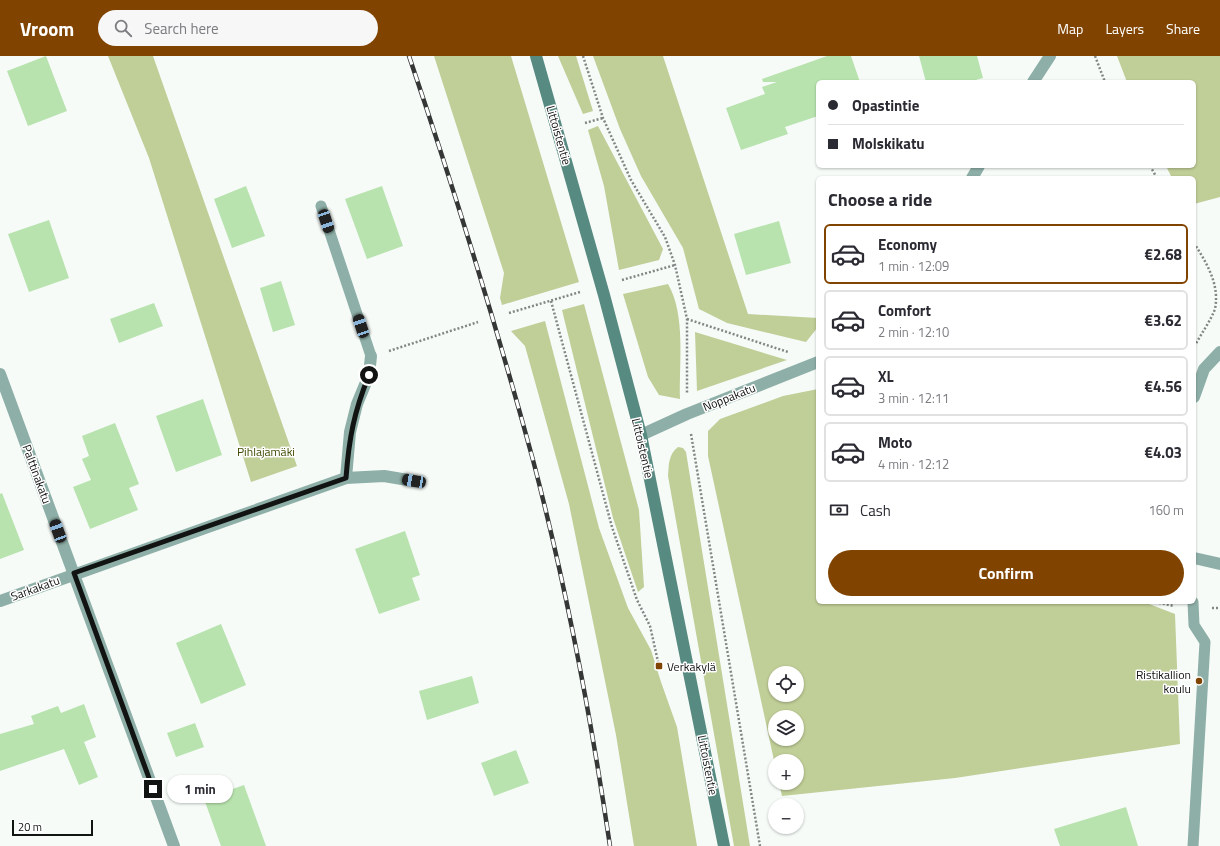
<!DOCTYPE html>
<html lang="en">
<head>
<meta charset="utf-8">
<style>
	body { margin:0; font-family:"Titillium Web",sans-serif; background:#f7f7f7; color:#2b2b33; height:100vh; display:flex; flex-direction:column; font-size:15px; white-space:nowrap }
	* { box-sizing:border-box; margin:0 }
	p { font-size:13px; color:#7c7c81 }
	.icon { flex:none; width:22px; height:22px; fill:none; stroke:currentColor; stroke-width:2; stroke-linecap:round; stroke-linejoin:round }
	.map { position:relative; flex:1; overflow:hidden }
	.sheet { position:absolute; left:816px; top:120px; width:380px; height:428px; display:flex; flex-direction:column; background:#fff; border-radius:6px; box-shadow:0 1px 3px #0004 }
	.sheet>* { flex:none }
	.banner { position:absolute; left:816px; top:24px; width:380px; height:88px; border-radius:6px; box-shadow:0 1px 3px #0004; display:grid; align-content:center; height:88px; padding:0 12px; background:#fff }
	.buttons { position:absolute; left:768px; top:610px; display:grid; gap:8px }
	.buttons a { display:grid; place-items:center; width:36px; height:36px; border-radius:50%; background:#fff; box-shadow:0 1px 3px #0004; font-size:20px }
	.scale { position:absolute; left:12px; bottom:10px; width:81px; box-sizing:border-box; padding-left:4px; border:2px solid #121413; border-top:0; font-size:11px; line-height:14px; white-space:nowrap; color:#121413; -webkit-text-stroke:3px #fff; paint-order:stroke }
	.end { position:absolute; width:18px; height:18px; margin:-9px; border:5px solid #121413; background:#fff; box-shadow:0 0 0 2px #fff }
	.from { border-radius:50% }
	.bubble { position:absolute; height:28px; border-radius:14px; background:#fff; box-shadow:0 1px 3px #0004; font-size:13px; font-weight:700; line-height:28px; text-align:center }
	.car { position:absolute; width:12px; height:24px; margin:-12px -6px; border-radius:5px; box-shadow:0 0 3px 1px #0007; background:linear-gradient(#222 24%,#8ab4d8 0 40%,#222 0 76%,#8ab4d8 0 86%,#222 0) }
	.banner b { display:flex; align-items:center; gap:14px; height:38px; font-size:15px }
	.banner b+b { border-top:1px solid #e1e1e2 }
	.banner i { width:10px; height:10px; background:#2b2b33 }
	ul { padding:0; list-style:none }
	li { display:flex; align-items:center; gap:12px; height:60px; margin:0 8px 6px; padding:0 4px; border:2px solid #e1e1e2; border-radius:6px }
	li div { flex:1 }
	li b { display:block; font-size:15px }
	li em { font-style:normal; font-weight:700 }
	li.selected { border-color:#804400 }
	li>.icon { width:36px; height:36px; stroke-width:1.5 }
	h2 { padding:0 12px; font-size:18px; line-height:48px }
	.pay { display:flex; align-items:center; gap:10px; height:44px; padding:0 12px; font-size:15px }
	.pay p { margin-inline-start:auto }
	.cta { display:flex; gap:8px; margin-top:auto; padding:8px 12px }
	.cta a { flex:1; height:46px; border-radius:24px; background:#804400; color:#fff; font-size:16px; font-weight:700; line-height:46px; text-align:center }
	header { display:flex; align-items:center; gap:24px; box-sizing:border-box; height:56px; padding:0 20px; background:#804400; color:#fff }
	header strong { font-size:19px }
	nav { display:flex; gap:22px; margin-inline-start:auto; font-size:14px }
	.search { width:280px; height:36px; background:#f7f7f7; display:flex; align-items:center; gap:10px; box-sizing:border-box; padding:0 14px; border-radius:22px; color:#7c7c81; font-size:15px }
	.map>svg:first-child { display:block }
	.green { fill:#c0ce97; fill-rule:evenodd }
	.building { fill:#b8e3ae }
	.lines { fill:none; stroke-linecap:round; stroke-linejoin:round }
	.path { stroke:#828684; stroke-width:2.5; stroke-dasharray:2 2; stroke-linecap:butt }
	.lane { stroke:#8eafa7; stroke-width:11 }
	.street { stroke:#8eafa7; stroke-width:12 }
	.secondary { stroke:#578a80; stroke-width:12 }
	.rail-casing { stroke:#343735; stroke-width:4.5 }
	.rail { stroke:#fff; stroke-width:3; stroke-dasharray:9; stroke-linecap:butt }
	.route { stroke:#121413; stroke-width:5 }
	.poi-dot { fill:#804400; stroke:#fff; stroke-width:1.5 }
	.labels { text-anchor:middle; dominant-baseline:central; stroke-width:3; stroke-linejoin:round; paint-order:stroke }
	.street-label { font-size:12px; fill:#121413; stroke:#fff }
	.park-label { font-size:12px; fill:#3e4a00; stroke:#fff }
	.poi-label { font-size:12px; fill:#121413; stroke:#fff; text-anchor:start }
</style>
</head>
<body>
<header>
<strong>Vroom</strong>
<div class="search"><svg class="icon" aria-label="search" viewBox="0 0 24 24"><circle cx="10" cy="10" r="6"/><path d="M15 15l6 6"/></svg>Search here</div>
<nav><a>Map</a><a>Layers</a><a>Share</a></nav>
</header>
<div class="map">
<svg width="1220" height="790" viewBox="0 0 1220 790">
	<rect width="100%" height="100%" fill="#f6fbf8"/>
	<g class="green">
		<polygon points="108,0 153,0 297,410 251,426 149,102"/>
		<polygon points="434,0 511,0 579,226 502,249 500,242 504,217"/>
		<polygon points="558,0 576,0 593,55 583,58"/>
		<polygon points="593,0 663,0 748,258 818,262 818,271 806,286 727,267 699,253 683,192 641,120 620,73"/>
		<polygon points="1117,0 1220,0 1220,141 1194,148 1194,122 1172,122 1166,110 1194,110 1194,26 1127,26"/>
		<polygon points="598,70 663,193 659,204 619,214 604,130 588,74"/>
		<path d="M668,228C686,259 679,307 680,343L659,339L648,321L623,238Z"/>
		<polygon points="584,248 639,454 644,531 638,536 613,462 562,254"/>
		<polygon points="545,265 599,472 628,552 651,594 661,626 677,671 697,790 634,790 616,679 569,448 525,290 511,275"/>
		<polygon points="695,276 787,304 697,335"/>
		<path d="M818,333V546H1144L1175,558L1180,688L955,722L782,740L779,727H797V705H775V709L708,400V375L720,363L783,340ZM775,617H797V639H775ZM775,661H797V683H775Z"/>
		<path d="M678,391L683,392L686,396L750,790H734L668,420C669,409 668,399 678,391Z"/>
	</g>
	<g class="building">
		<polygon points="46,0 67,55 28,70 7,15"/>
		<polygon points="827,0 851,0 860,26 818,26 818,60 785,71 788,78 741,94 726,52 765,38 762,31 777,26 763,26 762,23"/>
		<polygon points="919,0 977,0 983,22 968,26 926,26"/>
		<polygon points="246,130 265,180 232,192 214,143"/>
		<polygon points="382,130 403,190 367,203 345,143"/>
		<polygon points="49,164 69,222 29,236 8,178"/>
		<polygon points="779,165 791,207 746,219 734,178"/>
		<polygon points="281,225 295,269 273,276 260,232"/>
		<polygon points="154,247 163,270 119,287 110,263"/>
		<polygon points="203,343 222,399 176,416 156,360"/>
		<polygon points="115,367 139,428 129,432 138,454 90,473 73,431 91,424 82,403 89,400 82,380"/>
		<polygon points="2,437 24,494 0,503 0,438"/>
		<polygon points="405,475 420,519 412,522 420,544 379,558 355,493"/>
		<polygon points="221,568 246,629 201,648 176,587"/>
		<polygon points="472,620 479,647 427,664 419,635"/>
		<polygon points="84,648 96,681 84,686 98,721 79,729 64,693 0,715 0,678 34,668 31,660 58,650 61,657"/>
		<polygon points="195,667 204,691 176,701 167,677"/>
		<polygon points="516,694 529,727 494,740 481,707"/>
		<polygon points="244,729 266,790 221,790 204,743"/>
		<polygon points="1126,751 1138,790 1060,790 1054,773"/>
	</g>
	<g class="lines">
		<g class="path">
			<polyline points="583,0 603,62 631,124 665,181 675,209 687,263 687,338"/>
			<polyline points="1095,0 1105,26"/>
			<polyline points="585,67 603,62"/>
			<polyline points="1150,110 1157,122"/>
			<path d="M1194,187C1206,206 1220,228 1215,253C1210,266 1201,278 1194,291"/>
			<polyline points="622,224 675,209"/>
			<polyline points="551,245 612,471 637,544 650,570 659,610"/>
			<polyline points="509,257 580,236"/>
			<polyline points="687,263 788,296"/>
			<polyline points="389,295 478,266"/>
			<polyline points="691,378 760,790"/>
			<polyline points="1155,546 1174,550"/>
			<polyline points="1212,552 1220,552"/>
		</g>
		<g class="lane">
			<polyline points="321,150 371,300"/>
			<polyline points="1193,546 1194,569 1205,586 1193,790"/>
		</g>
		<g class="street">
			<polyline points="1033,26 1050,0"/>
			<polyline points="972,122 979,110"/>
			<polyline points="0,318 174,790"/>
			<polyline points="1194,341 1204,313 1220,296"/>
			<polyline points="641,379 687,358 818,306"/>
			<polyline points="346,422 350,376 357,348 369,319 371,300"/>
			<polyline points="1194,502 1220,508"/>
			<polyline points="0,545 346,422 384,420 414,425"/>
		</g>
		<polyline class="secondary" points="536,0 604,239 641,379 724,790"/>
		<defs>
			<path id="rail" d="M409,0C454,133 496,268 533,404C566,530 591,661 610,790"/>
		</defs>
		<use href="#rail" class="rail-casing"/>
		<use href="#rail" class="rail"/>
	</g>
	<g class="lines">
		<path class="route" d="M153,733L74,517L346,422C349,382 354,356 369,319"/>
	</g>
	<g class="poi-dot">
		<rect x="655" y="606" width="8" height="8" rx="2"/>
		<circle cx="1199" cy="625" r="4"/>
	</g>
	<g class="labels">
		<g class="street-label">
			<text transform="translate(559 79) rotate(74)">Littoistentie</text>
			<text transform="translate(729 341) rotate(-22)">Noppakatu</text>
			<text transform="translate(643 392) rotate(77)">Littoistentie</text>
			<text transform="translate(37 418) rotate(70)">Palttinakatu</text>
			<text transform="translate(35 532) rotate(-20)">Sarkakatu</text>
			<text transform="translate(708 709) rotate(79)">Littoistentie</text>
		</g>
		<g class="park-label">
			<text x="266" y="395">Pihlajamäki</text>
		</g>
		<g class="poi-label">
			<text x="667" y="610">Verkakylä</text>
			<text x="1191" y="618" text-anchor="end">Ristikallion<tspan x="1191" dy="14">koulu</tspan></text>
		</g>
	</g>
</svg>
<div class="buttons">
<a><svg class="icon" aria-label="locate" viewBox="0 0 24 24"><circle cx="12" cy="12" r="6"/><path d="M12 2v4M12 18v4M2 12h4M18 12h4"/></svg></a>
<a><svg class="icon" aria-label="layers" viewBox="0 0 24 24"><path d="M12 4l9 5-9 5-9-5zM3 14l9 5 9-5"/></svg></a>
<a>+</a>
<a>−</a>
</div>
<div class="scale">20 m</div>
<i class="end from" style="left:369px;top:319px"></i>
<i class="end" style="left:153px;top:733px"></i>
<div class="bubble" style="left:167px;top:719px;width:66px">1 min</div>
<i class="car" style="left:326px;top:165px;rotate:162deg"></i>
<i class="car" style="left:361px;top:270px;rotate:342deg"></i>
<i class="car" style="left:414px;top:425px;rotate:280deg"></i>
<i class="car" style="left:58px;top:475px;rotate:340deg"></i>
<div class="banner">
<b><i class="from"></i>Opastintie</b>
<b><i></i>Molskikatu</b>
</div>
<section class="sheet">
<h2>Choose a ride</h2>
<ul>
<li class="selected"><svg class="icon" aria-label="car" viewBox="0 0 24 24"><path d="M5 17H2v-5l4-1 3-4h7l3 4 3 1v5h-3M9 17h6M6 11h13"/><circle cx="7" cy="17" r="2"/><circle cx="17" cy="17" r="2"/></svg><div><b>Economy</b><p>1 min · 12:09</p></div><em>€2.68</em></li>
<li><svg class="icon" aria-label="car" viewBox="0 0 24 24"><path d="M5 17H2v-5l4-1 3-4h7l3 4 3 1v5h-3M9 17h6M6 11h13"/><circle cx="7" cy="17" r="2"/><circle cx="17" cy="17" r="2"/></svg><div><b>Comfort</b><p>2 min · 12:10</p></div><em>€3.62</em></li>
<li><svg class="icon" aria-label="car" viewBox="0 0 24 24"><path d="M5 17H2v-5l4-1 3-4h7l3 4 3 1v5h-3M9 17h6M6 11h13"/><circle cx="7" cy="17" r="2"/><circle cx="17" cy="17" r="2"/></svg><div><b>XL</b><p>3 min · 12:11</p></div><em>€4.56</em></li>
<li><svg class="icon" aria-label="car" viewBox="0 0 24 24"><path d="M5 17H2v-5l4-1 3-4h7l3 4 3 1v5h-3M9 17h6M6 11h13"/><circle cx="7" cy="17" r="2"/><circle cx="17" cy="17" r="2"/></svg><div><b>Moto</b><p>4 min · 12:12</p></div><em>€4.03</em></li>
</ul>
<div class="pay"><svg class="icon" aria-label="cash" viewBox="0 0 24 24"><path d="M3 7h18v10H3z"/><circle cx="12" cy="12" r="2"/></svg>Cash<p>160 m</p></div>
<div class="cta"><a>Confirm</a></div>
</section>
</div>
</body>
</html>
